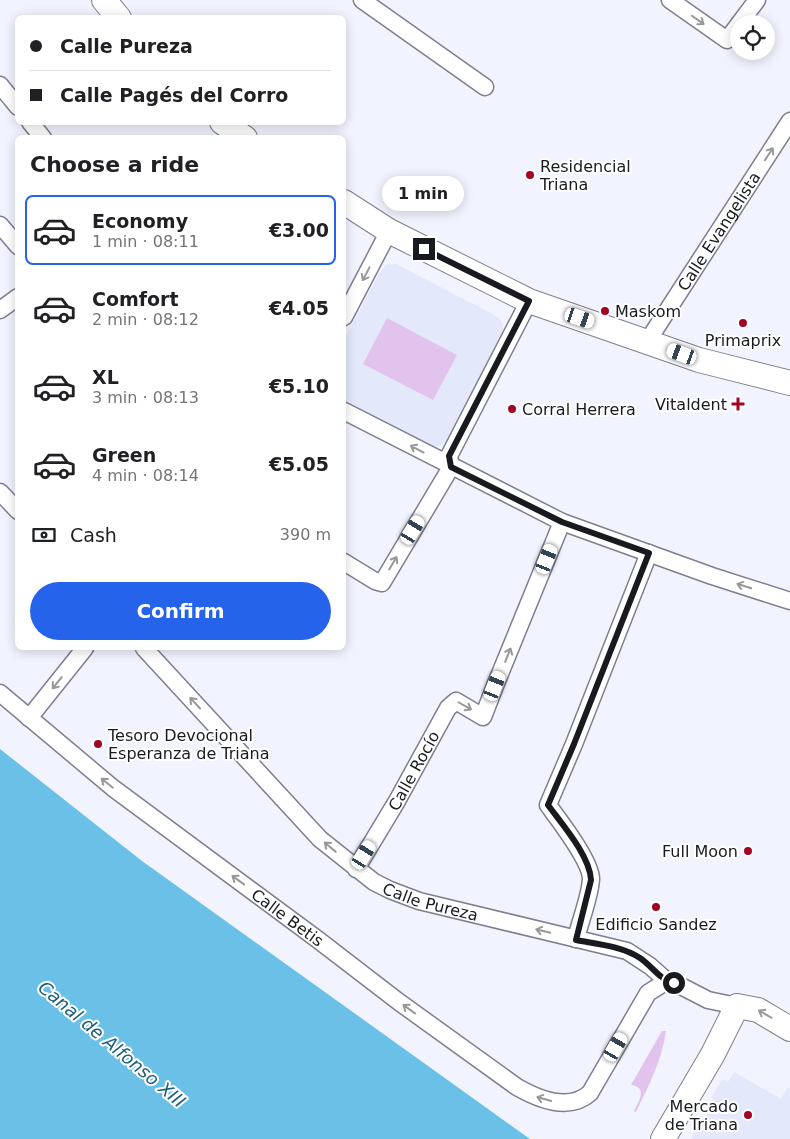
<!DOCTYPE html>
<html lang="en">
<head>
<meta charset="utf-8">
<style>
	body { margin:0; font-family:"DejaVu Sans",sans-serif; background:#f2f2f2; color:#202124; height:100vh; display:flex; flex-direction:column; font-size:19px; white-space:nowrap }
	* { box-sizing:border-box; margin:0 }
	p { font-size:16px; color:#757577 }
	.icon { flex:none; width:28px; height:28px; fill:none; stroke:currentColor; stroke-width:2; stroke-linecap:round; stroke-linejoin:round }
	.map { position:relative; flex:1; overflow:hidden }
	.sheet { position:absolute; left:15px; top:135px; width:331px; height:515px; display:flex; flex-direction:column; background:#fff; border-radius:8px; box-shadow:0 2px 12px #0003 }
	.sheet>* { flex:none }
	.top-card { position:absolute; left:15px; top:15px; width:331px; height:110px; border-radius:8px; box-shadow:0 2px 12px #0003; display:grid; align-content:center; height:110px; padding:0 15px; background:#fff }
	.fabs { position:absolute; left:730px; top:15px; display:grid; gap:10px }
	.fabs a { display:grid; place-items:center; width:45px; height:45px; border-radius:50%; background:#fff; box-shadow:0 2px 12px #0003; font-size:25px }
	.end { position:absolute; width:22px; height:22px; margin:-11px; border:6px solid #191a20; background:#fff; box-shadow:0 0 0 2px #fff }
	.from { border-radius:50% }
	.bubble { position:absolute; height:35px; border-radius:18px; background:#fff; box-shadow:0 2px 12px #0003; font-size:16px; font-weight:800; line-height:35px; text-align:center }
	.car { position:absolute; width:15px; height:30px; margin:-15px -8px; border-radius:6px; box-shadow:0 0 4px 1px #0007; background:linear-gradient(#fff 24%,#345 0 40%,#fff 0 76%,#345 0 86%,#fff 0) }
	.top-card b { display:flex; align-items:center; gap:18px; height:48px; font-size:19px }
	.top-card b+b { border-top:1px solid #e0e0e0 }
	.top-card i { width:12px; height:12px; background:#202124 }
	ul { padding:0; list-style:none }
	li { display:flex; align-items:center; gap:15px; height:70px; margin:0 10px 8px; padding:0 5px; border:2px solid transparent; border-radius:8px }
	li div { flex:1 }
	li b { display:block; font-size:19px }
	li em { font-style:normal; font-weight:800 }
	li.selected { border-color:#2563eb }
	li>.icon { width:45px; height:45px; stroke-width:1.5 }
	h2 { padding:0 15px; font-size:22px; line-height:60px }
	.pay { display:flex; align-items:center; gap:12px; height:55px; padding:0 15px; font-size:19px }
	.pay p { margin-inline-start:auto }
	.primary-button { display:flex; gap:10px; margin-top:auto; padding:10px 15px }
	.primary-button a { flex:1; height:58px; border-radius:30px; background:#2563eb; color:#fff; font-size:20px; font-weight:800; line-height:58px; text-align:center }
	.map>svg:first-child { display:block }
	.built { fill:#e3e8fb }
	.green { fill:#e2c3ed }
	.water { fill:#6bc0e8 }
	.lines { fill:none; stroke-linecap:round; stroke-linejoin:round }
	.street-casing { stroke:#7c808f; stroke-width:19 }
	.secondary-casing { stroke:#7c808f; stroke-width:26 }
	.street { stroke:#fff; stroke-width:16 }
	.secondary { stroke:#fff; stroke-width:24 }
	.oneway { stroke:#98989b }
	.route { stroke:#191a20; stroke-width:6 }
	.poi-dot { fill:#a20322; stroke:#fff; stroke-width:2 }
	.labels { text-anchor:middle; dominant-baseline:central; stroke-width:4; stroke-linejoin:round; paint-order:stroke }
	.poi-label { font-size:16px; fill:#191a20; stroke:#fff; text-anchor:start }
	.street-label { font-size:16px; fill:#191a20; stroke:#fff }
	.water-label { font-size:18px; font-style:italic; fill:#1c5e7a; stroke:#fff }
</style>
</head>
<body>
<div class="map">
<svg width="790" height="1139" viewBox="0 0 790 1139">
	<rect width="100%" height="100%" fill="#f1f4fe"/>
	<g class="built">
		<polygon points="396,264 485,310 499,318 503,324 503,334 446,442 439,446 432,446 344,400 344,340 380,272 386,265"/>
		<polygon points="734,1072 781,1099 788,1087 790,1089 790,1139 691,1139 715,1101 711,1098 720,1082 723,1079 728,1082"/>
	</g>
	<g class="green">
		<polygon points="387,318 457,355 433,400 363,364"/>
		<path d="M662,1031H666C662,1060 649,1085 636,1112L634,1111C639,1101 648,1087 631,1085Z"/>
	</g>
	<polygon class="water" points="0,749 142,861 530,1139 0,1139"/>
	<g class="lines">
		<defs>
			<g id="street">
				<polyline points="362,0 485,87"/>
				<polyline points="670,0 727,40 739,24"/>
				<polyline points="739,24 757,0"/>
				<polyline points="0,85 18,107"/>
				<polyline points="30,122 43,138"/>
				<polyline points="0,225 18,246"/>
				<polyline points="0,310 18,297"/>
				<polyline points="344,317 389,231"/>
				<path id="s1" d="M647,342L790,121"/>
				<polyline points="344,411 562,522 712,576 790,601"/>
				<polyline points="0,492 18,511"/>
				<polyline points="344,562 375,581 382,583 451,467 449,456 529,301"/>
				<path id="s2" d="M144,648L320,839L374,882L390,890L419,901L627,951L650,966L667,981L675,983L708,1000L737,1006"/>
				<path id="s3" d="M0,693L113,788L317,939L399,1002L517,1087C538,1099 569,1112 590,1093L648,993L667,981"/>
				<polyline points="29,718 85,648"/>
				<path id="s4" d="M356,869L397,801L448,708L456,701L483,717L495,686L562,522"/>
				<path d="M576,939C580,921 590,897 591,879C591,861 559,820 548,805L574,744L649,553"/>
			</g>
			<g id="secondary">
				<polyline points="104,0 119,18"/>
				<polyline points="222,122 245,138"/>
				<polyline points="344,202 389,231 529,301 699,360 790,383"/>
				<polyline points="663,1139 713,1054 737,1006 758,1010 790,1029"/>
			</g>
		</defs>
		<use href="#street" class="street-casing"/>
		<use href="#secondary" class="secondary-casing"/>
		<use href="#street" class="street"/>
		<use href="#secondary" class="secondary"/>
	</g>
	<defs><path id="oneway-shaft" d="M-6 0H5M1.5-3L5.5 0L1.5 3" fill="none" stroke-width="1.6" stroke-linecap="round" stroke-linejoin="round" transform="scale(1.25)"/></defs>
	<g class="oneway">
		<use href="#oneway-shaft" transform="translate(698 20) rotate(35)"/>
		<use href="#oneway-shaft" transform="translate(769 154) rotate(-57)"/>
		<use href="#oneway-shaft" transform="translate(366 274) rotate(118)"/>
		<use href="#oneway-shaft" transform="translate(417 449) rotate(-152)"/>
		<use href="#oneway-shaft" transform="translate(393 563) rotate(-59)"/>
		<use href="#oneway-shaft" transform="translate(744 586) rotate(-162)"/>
		<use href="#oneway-shaft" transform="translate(508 655) rotate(-68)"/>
		<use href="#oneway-shaft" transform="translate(57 683) rotate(129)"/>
		<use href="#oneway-shaft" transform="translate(195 703) rotate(-133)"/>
		<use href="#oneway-shaft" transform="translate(465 706) rotate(30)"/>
		<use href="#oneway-shaft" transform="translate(107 783) rotate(-141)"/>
		<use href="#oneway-shaft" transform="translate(330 847) rotate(-140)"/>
		<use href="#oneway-shaft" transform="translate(238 880) rotate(-144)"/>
		<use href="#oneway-shaft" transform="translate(543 931) rotate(-166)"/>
		<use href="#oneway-shaft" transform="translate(409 1009) rotate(-144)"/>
		<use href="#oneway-shaft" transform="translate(765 1014) rotate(-150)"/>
		<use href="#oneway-shaft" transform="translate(544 1099) rotate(-164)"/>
	</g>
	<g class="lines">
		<path class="route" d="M424,249L529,301L449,456L451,467L562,522L649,553L574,744L548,805C562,824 590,856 591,880L576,940C597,944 622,946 640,958C652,966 660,980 674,983"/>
	</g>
	<g class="poi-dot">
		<circle cx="530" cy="175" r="5"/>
		<circle cx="605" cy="311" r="5"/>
		<circle cx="743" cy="323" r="5"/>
		<path d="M735.5 396.5h5v5h5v5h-5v5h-5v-5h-5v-5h5z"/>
		<circle cx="512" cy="409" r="5"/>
		<circle cx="98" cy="744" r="5"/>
		<circle cx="748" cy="851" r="5"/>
		<circle cx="656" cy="907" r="5"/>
		<circle cx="748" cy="1115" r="5"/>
	</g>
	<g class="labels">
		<g class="poi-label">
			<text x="540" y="166">Residencial<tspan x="540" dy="18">Triana</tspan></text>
			<text x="615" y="311">Maskom</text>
			<text x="743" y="340" text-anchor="middle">Primaprix</text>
			<text x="727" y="404" text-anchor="end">Vitaldent</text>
			<text x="522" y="409">Corral Herrera</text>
			<text x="108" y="735">Tesoro Devocional<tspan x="108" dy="18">Esperanza de Triana</tspan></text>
			<text x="738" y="851" text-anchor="end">Full Moon</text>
			<text x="656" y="924" text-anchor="middle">Edificio Sandez</text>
			<text x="738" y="1106" text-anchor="end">Mercado<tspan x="738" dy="18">de Triana</tspan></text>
		</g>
		<g class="street-label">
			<text stroke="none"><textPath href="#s1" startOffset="132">Calle Evangelista</textPath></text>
			<text stroke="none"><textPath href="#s4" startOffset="114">Calle Rocío</textPath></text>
			<text stroke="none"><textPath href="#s2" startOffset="389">Calle Pureza</textPath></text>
			<text stroke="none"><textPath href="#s3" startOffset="365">Calle Betis</textPath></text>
		</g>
		<g class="water-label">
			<text transform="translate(112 1044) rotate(40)">Canal de Alfonso XIII</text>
		</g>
	</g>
</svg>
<div class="fabs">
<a><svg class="icon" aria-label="locate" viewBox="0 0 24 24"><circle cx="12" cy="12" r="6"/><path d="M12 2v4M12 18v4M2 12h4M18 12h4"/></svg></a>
</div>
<i class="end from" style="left:674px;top:983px"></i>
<i class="end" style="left:424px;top:249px"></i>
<div class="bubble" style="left:382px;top:176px;width:82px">1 min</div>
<i class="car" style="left:580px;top:318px;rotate:109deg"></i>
<i class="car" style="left:682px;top:354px;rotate:290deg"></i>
<i class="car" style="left:413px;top:530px;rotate:31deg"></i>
<i class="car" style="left:547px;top:559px;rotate:22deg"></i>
<i class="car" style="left:495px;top:686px;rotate:22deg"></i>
<i class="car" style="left:364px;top:855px;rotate:32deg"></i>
<i class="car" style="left:616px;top:1047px;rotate:30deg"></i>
<div class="top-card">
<b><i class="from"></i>Calle Pureza</b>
<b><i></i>Calle Pagés del Corro</b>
</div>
<section class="sheet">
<h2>Choose a ride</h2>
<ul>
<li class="selected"><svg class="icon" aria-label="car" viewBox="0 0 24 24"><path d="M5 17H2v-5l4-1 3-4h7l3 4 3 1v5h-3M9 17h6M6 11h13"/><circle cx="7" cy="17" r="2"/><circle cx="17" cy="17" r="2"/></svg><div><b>Economy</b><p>1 min · 08:11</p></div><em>€3.00</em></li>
<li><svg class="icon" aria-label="car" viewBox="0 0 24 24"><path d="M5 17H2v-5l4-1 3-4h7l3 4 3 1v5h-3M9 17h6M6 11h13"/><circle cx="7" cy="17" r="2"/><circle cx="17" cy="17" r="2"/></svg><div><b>Comfort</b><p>2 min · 08:12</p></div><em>€4.05</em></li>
<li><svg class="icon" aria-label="car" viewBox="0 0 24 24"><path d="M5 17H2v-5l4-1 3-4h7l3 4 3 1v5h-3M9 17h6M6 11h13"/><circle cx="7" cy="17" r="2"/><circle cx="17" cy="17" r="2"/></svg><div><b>XL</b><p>3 min · 08:13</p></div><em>€5.10</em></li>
<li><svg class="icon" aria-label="car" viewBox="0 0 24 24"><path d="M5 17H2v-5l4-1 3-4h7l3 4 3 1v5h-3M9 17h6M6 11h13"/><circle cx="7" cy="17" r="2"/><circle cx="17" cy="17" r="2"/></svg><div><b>Green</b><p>4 min · 08:14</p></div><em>€5.05</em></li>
</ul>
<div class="pay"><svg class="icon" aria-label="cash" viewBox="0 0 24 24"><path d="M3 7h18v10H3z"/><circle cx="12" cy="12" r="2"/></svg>Cash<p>390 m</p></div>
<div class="primary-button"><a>Confirm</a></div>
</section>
</div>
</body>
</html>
